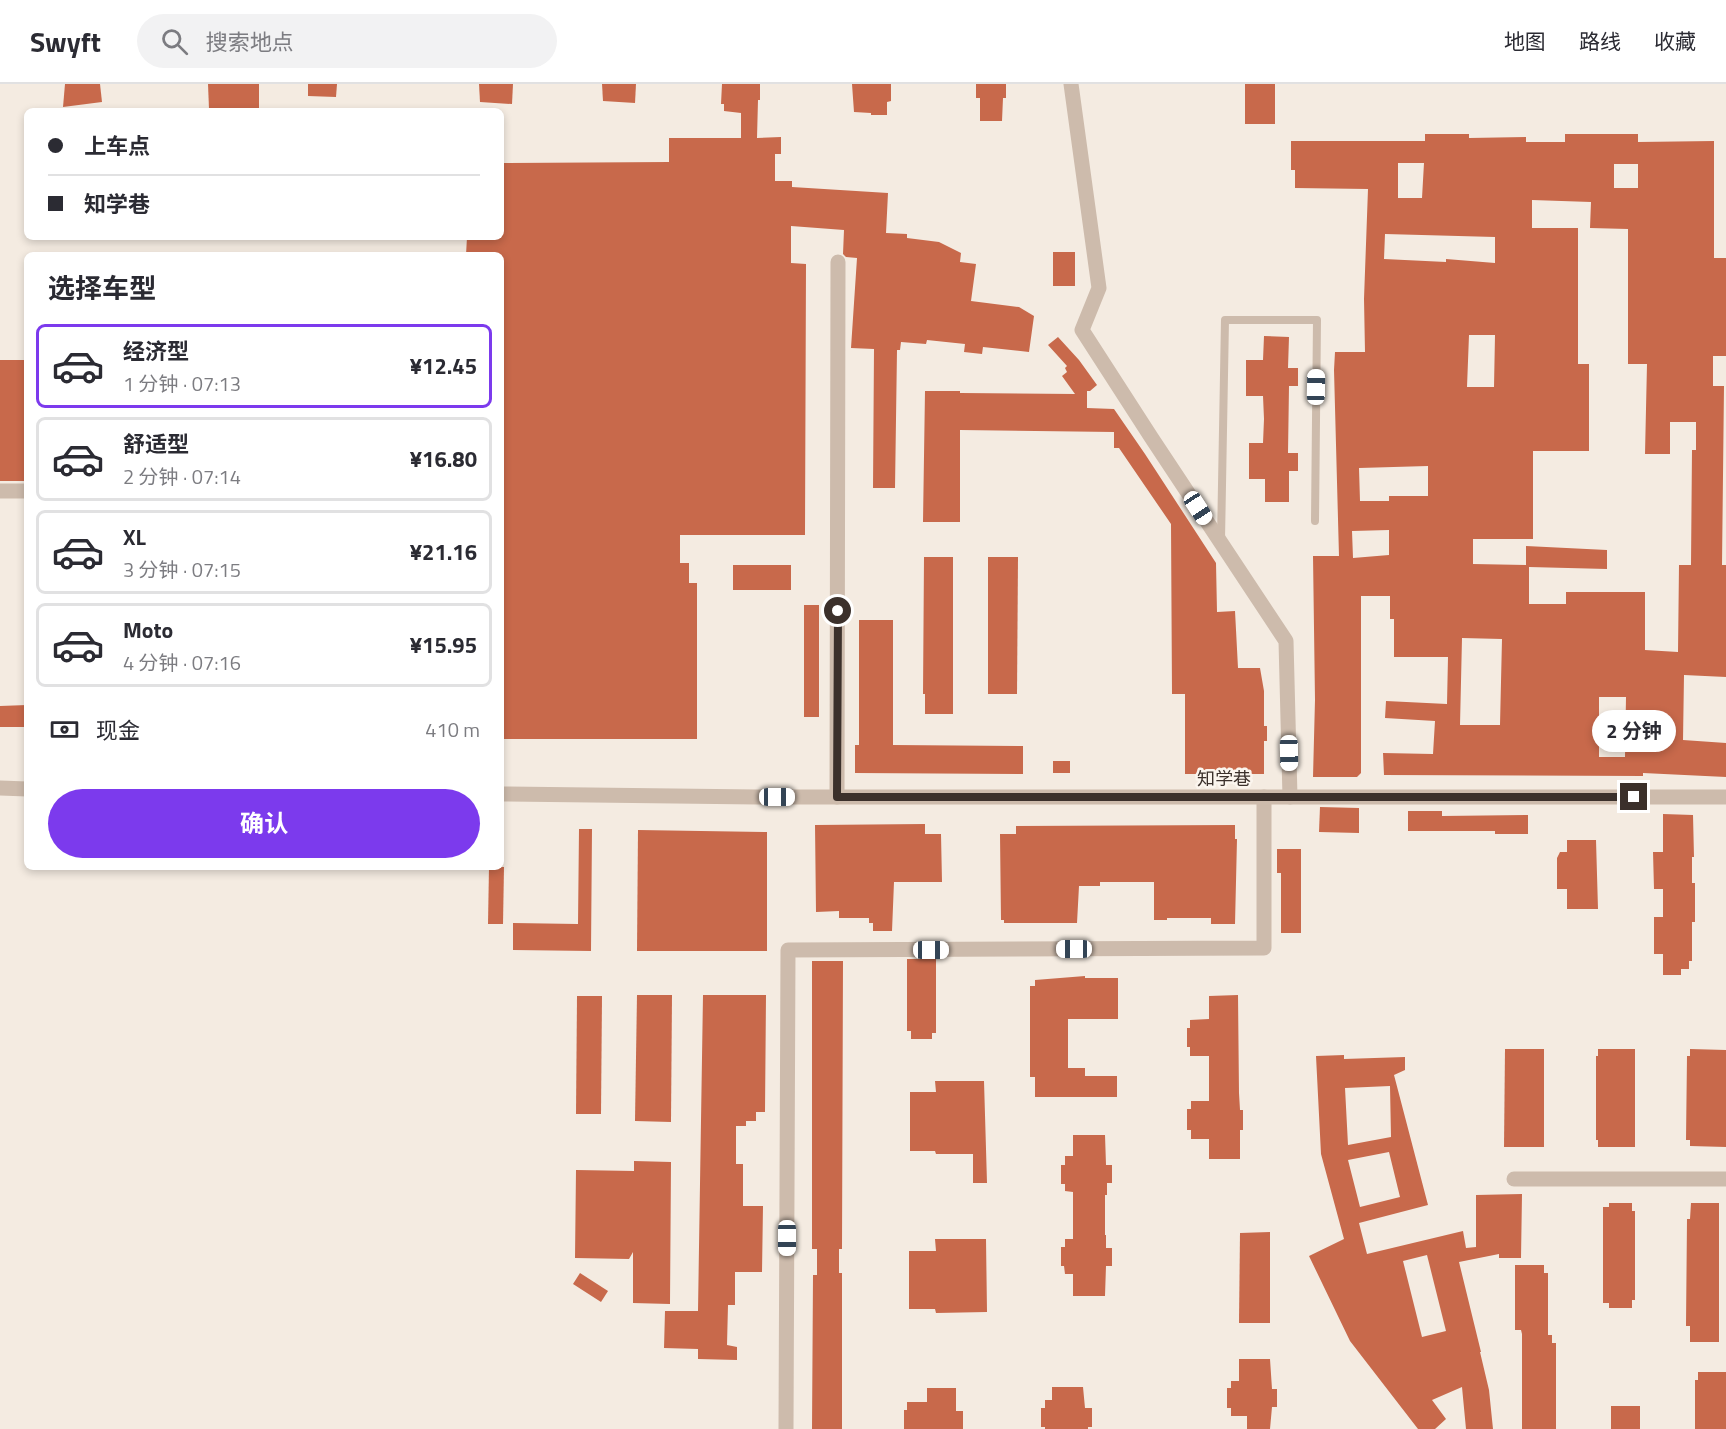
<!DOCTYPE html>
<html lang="zh">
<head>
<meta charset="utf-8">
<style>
	body { margin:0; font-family:"Titillium Web","Noto Sans SC",sans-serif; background:#f2f2f3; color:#2b2b33; height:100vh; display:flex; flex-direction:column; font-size:22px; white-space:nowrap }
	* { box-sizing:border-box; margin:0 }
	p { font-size:20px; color:#7c7c81 }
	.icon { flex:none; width:33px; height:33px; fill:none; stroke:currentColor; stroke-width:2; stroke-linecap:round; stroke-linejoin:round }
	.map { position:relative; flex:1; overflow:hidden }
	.sheet { position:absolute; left:24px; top:168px; width:480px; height:618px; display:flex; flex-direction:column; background:#fff; border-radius:9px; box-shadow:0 3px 9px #0003 }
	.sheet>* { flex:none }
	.top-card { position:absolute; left:24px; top:24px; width:480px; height:132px; border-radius:9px; box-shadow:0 3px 9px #0003; display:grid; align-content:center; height:132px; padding:0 24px; background:#fff }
	.end { position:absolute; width:27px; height:27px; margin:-14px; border:8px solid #3b302b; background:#fff; box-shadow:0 0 0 3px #fff }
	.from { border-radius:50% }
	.bubble { position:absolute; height:42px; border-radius:21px; background:#fff; box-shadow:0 3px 9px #0003; font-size:20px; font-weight:700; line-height:42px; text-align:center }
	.car { position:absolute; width:18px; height:36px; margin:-18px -9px; border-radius:8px; box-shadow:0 0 4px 2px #0007; background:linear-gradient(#fff 24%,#345 0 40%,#fff 0 76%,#345 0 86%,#fff 0) }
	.top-card b { display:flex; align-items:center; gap:21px; height:57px; font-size:22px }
	.top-card b+b { border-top:2px solid #e1e1e2 }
	.top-card i { width:15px; height:15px; background:#2b2b33 }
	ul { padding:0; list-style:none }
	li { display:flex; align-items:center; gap:18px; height:84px; margin:0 12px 9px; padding:0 12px; border:3px solid #e1e1e2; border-radius:9px }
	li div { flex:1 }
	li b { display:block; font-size:22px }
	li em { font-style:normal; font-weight:700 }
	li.active { border-color:#7c3aed }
	li>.icon { width:54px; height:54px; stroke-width:1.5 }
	h2 { padding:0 24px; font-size:27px; line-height:72px }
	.pay { display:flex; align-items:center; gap:15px; height:66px; padding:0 24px; font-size:22px }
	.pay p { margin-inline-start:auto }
	.button { display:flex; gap:12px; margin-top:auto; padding:12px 24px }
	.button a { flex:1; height:69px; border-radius:36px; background:#7c3aed; color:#fff; font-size:24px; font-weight:700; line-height:69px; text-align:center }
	header { display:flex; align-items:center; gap:36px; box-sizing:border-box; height:84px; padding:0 30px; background:#fff; border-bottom:2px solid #e1e1e2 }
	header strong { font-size:28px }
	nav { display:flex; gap:33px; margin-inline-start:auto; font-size:21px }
	.search { width:420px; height:54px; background:#f2f2f3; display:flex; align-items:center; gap:15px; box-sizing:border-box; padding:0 21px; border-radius:33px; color:#7c7c81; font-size:22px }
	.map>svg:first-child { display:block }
	.building { fill:#c8694b; fill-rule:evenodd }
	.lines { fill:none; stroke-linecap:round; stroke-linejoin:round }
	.service { stroke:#cdbbac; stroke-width:8 }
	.minor { stroke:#cdbbac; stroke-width:15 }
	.route { stroke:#3b302b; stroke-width:8 }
	.labels { text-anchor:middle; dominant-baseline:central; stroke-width:5; stroke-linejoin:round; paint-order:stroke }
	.street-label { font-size:18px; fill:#3b302b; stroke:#fbf5ee }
</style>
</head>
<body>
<header>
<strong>Swyft</strong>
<div class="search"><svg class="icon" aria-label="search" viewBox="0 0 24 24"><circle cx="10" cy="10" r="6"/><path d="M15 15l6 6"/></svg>搜索地点</div>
<nav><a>地图</a><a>路线</a><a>收藏</a></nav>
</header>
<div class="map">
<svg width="1726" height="1345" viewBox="0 0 1726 1345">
	<rect width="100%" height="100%" fill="#f4ebe1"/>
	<g class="building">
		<polygon points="65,0 100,0 102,18 63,23"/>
		<polygon points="208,0 259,0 259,25 209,25"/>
		<polygon points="308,0 337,0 336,13 308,12"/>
		<polygon points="479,0 513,0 512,20 480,18"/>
		<polygon points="602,0 636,0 635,19 603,17"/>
		<polygon points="722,0 760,0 760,16 758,16 757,54 781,53 781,70 775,70 775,97 792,97 792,103 888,109 886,149 907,150 907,154 939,158 961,169 960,178 976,180 971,217 1019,223 1034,232 1029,268 983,263 982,270 964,268 965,260 927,256 926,260 901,258 900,266 897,266 895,404 873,404 874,265 851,264 857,174 846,173 843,170 844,146 791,142 791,179 806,180 805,451 680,451 680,479 689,479 689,499 697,499 697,655 501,655 501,171 466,171 467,153 501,153 501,79 669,78 669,54 741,54 741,29 724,27 724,20 721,20"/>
		<polygon points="852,0 891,0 891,17 887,18 887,31 871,31 871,29 854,28"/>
		<polygon points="976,0 1006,0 1006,14 1003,14 1002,37 980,37 980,14 976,14"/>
		<rect x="1245" y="0" width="30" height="40"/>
		<path d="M1425,50H1469V54L1526,53V58H1565V50H1638V58L1714,57V174H1726V272H1713V302H1724L1722,481H1726V593L1684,591L1683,656L1726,659V693L1643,689V692L1384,691L1383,669L1433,670L1435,637L1385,634L1386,617L1447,620L1448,573H1394V535H1390V512H1361V689L1357,693H1313L1315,616L1313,472H1339L1334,286L1335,268H1365L1364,215L1368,105L1295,104V86H1291V57H1425ZM1398,79H1424L1422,114H1398ZM1614,80H1638V104H1614ZM1532,116L1591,118L1590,144L1628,145V280H1647L1645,370H1670V338H1696V366H1692L1691,481H1679L1678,568L1645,566V508H1566V520H1529V483L1607,485V466L1526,462V481L1473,480V455H1533V367H1589V280H1578V144H1532ZM1385,150L1495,153V179L1446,175V178L1384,175ZM1469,251H1495L1494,303H1467ZM1428,382V412H1389V417H1360L1359,384ZM1389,446V471L1353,474L1352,447ZM1462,554L1502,555L1500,641H1460ZM1599,613H1626L1625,673H1599Z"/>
		<rect x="1053" y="168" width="22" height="34"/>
		<polygon points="1264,252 1289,253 1288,284 1298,284 1298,302 1289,302 1288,369 1298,369 1298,387 1289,387 1289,418 1265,418 1265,395 1249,395 1249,359 1263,359 1264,335 1263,312 1246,312 1246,276 1263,276"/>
		<polygon points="1058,253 1079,276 1097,301 1090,307 1087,307 1087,324 1114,325 1145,370 1216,479 1217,528 1235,527 1238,584 1260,584 1264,607 1264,642 1267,642 1267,657 1264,657 1264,690 1185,690 1185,610 1172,610 1171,440 1119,364 1114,364 1114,348 960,346 960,438 923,438 925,307 960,307 960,309 1075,310 1062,292 1067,288 1065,284 1067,282 1048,261"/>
		<rect x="0" y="276" width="27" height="121"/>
		<polygon points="924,473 953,473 953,630 925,630 925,610 923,610"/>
		<polygon points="988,473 1018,473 1017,610 988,610"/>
		<rect x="733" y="481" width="58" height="25"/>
		<rect x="804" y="521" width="15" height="112"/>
		<polygon points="859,536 893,536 893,661 1023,662 1023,690 855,689 855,661 859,661"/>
		<polygon points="27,621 27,643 0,643 0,622"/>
		<rect x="1053" y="677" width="17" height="12"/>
		<polygon points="1320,723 1359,724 1359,749 1319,748"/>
		<polygon points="1408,727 1442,727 1442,732 1528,731 1528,750 1495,750 1495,747 1408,747"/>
		<polygon points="1663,730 1693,731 1694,773 1692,773 1692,799 1695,799 1695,838 1692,838 1692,877 1689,877 1689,885 1681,885 1681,891 1663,891 1663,870 1654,870 1654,833 1663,833 1663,805 1654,805 1653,768 1663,768"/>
		<polygon points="925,740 925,750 941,750 942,798 894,798 892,847 873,847 873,839 869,839 869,834 839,834 839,827 816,828 815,741"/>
		<polygon points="1235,741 1235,755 1237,755 1235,840 1211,840 1211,834 1167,834 1167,836 1154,836 1154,798 1100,798 1100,802 1079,802 1077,839 1004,839 1004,836 1001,836 1000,750 1016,750 1016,742"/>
		<polygon points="579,745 592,745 591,867 513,866 513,839 578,840"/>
		<polygon points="638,746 767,748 767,867 637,867"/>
		<polygon points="1567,756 1596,756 1598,825 1567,825 1567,805 1557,805 1557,774 1560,768 1567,768"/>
		<polygon points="1277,765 1301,765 1301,849 1281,849 1281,789 1277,789"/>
		<polygon points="489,783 504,783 503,840 488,840"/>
		<polygon points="907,875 936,875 936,949 932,949 932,955 911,955 911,947 907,947"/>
		<polygon points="812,877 843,877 842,1165 839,1165 839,1189 842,1189 842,1345 812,1345 813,1191 817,1191 817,1165 812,1165"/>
		<polygon points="1085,892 1085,894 1118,894 1118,935 1068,935 1068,984 1085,984 1085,992 1117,992 1117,1013 1035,1013 1035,993 1030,993 1030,902 1035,902 1035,896"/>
		<polygon points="637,911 672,911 671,1038 635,1037"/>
		<polygon points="703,911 766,911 765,1028 756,1028 756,1037 746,1037 746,1042 736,1042 736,1080 743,1080 743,1122 763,1122 762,1188 735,1188 735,1221 728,1221 727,1261 737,1263 737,1276 698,1275 698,1265 664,1264 665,1227 698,1227"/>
		<polygon points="1238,911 1239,1009 1240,1026 1243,1026 1243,1046 1240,1046 1240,1075 1209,1075 1209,1055 1191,1055 1191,1046 1187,1046 1187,1025 1191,1025 1191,1017 1209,1017 1209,972 1190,972 1190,963 1187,963 1187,944 1190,944 1190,936 1209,935 1209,912"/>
		<polygon points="577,912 602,912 601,1030 576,1030"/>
		<polygon points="1505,965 1544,965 1544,1063 1504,1063"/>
		<polygon points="1598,965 1635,965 1635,1063 1598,1063 1598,1056 1596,1056 1596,972 1598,972"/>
		<polygon points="1690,965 1726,966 1726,1063 1690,1062 1690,1056 1686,1056 1687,972 1690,972"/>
		<path d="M1344,971V975L1405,973V986L1394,991L1428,1121L1359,1139L1367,1170L1463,1147L1466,1164L1476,1163V1111L1522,1110L1521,1174H1499V1170L1459,1178L1481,1268H1480L1489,1306L1493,1345H1466L1462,1303L1432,1316L1446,1335L1435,1345H1418L1350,1257L1309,1172L1344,1155L1321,1070L1316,972ZM1390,1002L1391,1053L1348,1061L1345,1004ZM1389,1068L1400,1113L1360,1123L1348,1076ZM1427,1171L1446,1247L1422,1253L1403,1177Z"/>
		<polygon points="935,997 984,997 987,1099 973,1099 973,1070 936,1070 935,1067 910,1067 910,1008 936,1008"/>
		<polygon points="1073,1051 1105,1051 1106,1081 1112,1081 1112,1099 1107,1099 1107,1111 1105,1111 1105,1151 1106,1151 1106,1164 1112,1164 1112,1182 1106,1182 1105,1212 1073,1212 1073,1190 1065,1190 1064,1182 1061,1182 1061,1163 1065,1163 1065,1155 1073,1155 1073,1108 1065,1107 1065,1100 1061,1100 1061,1081 1065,1081 1065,1072 1073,1072"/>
		<polygon points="634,1077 671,1078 670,1220 633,1219 633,1168 629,1175 575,1174 576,1086 634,1087"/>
		<polygon points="1609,1119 1632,1119 1632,1127 1635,1127 1635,1216 1632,1216 1632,1224 1609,1224 1609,1219 1603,1219 1603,1123 1609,1123"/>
		<polygon points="1691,1119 1719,1119 1719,1258 1690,1258 1690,1242 1686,1242 1687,1135 1690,1135"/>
		<polygon points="1270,1148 1270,1239 1239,1239 1240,1149"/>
		<polygon points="935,1155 986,1155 987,1228 936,1229 935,1225 909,1225 909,1167 936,1167"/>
		<polygon points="1515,1181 1544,1181 1544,1189 1548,1189 1548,1251 1552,1251 1552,1259 1556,1259 1556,1345 1522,1345 1522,1250 1521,1246 1515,1246"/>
		<polygon points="580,1189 608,1207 601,1218 573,1200"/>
		<polygon points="1239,1275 1270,1275 1272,1305 1277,1305 1277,1323 1272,1323 1270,1345 1247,1345 1247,1332 1231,1332 1231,1324 1227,1324 1227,1304 1231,1304 1231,1297 1239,1297"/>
		<polygon points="1698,1288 1726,1288 1726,1345 1695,1345 1695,1296 1698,1296"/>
		<polygon points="1052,1303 1083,1303 1085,1324 1092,1324 1092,1343 1088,1343 1088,1345 1045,1345 1045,1343 1041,1343 1041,1324 1045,1324 1045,1316 1052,1316"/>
		<polygon points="927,1304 956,1304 956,1327 963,1327 963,1345 904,1345 904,1326 907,1326 907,1318 927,1318"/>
		<rect x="1611" y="1322" width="29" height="23"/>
	</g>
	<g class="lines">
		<polyline class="service" points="1221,456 1225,236 1317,236 1315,437"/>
		<g class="minor">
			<polyline points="1071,0 1099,204 1082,246 1151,353 1286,557 1290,713"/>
			<polyline points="0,407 27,407"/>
			<polyline points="0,704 27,705"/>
			<polyline points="501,710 757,713 1726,713"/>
			<polyline points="837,713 838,178"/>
			<polyline points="1514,1095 1726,1095"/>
			<polyline points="786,1345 788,866 1264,864 1264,713"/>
		</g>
	</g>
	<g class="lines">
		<polyline class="route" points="838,527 837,713 1634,713"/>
	</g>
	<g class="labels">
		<g class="street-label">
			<text x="1224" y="694">知学巷</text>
		</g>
	</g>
</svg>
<i class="end from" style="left:838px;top:527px"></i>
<i class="end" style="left:1634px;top:713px"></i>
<div class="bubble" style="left:1592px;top:626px;width:84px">2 分钟</div>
<i class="car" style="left:1316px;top:303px;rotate:1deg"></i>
<i class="car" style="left:1198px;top:424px;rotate:147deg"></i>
<i class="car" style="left:1289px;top:669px;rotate:179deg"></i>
<i class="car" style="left:777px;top:713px;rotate:90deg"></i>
<i class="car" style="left:1074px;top:865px;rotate:270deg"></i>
<i class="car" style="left:931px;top:866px;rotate:90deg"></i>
<i class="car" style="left:787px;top:1154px;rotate:180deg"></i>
<div class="top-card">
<b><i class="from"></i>上车点</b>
<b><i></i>知学巷</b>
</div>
<section class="sheet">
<h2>选择车型</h2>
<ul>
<li class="active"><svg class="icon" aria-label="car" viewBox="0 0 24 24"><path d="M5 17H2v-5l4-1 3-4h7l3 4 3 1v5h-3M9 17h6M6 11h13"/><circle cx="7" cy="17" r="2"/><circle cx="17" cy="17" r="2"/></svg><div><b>经济型</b><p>1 分钟 · 07:13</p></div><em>¥12.45</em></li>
<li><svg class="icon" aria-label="car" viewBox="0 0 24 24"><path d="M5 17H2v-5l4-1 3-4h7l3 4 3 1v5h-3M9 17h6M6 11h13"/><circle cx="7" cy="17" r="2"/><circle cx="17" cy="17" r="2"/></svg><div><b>舒适型</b><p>2 分钟 · 07:14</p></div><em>¥16.80</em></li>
<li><svg class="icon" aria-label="car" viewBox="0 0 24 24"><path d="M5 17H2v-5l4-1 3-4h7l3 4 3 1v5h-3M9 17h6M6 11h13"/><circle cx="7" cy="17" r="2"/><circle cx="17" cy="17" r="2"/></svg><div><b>XL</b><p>3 分钟 · 07:15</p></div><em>¥21.16</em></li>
<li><svg class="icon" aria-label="car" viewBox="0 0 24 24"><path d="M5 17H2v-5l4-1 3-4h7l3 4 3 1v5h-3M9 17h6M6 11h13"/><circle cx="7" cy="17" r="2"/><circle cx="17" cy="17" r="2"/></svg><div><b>Moto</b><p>4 分钟 · 07:16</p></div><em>¥15.95</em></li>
</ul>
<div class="pay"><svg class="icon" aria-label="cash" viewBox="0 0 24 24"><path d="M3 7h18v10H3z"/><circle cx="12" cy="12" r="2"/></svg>现金<p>410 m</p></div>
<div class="button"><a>确认</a></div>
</section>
</div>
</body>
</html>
